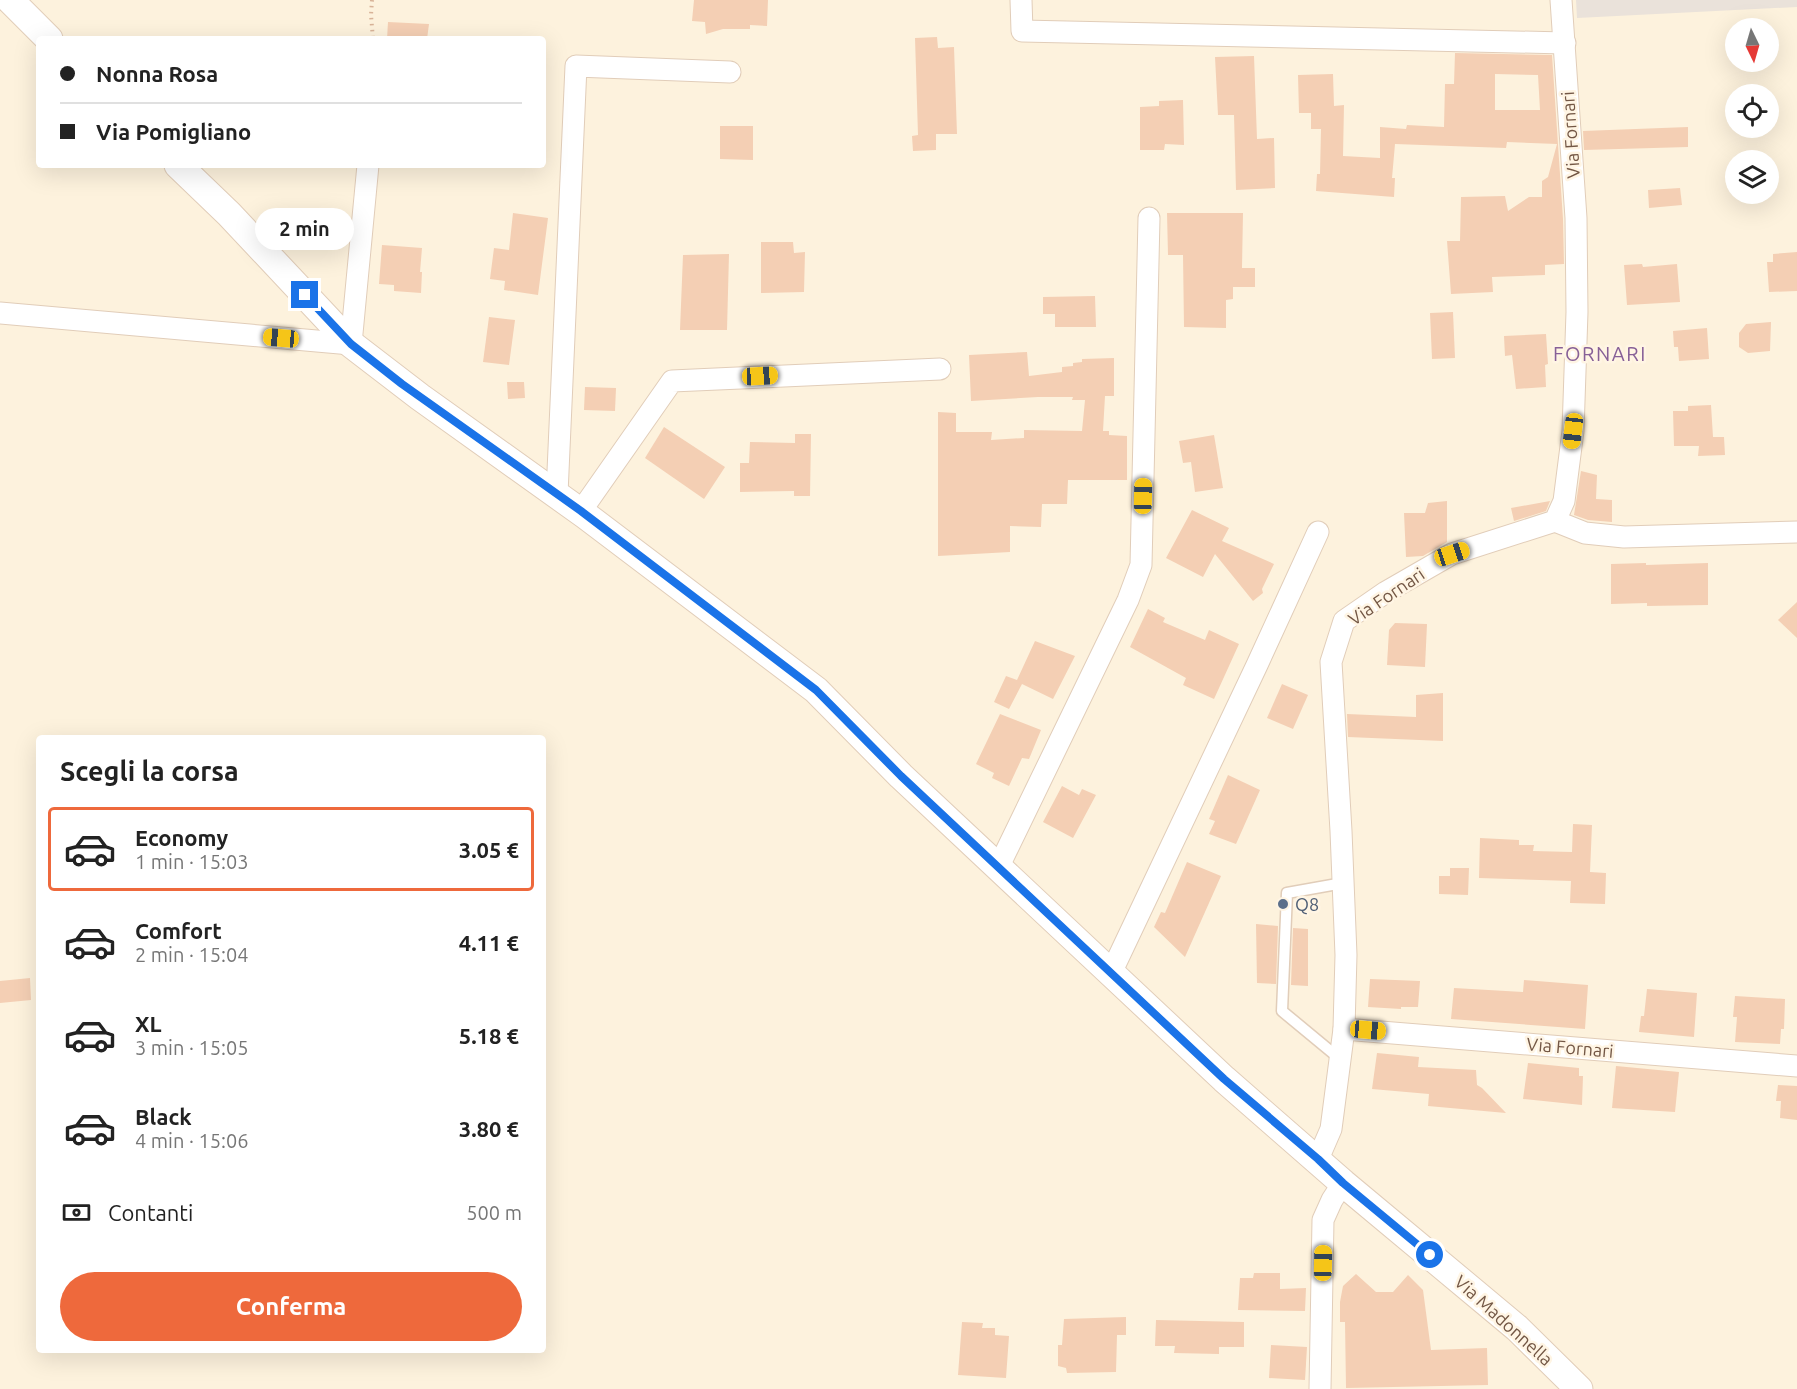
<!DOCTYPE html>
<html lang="it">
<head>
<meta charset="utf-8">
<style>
	body { margin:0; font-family:Ubuntu,sans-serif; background:#f2f2f2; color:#222; height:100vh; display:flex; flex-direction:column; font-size:22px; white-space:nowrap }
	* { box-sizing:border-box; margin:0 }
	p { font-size:20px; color:#767676 }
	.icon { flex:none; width:33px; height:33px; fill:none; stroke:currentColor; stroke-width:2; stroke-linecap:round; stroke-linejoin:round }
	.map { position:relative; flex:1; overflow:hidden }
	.side { position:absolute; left:36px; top:735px; width:510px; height:618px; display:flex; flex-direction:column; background:#fff; border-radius:6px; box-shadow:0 6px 24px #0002 }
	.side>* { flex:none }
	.guide { position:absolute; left:36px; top:36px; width:510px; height:132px; border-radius:6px; box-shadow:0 6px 24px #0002; display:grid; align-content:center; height:132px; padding:0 24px; background:#fff }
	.needle { width:39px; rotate:175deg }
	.buttons { position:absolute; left:1725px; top:18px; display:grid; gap:12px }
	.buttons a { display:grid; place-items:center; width:54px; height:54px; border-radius:50%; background:#fff; box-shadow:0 6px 24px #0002; font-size:30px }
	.end { position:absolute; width:27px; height:27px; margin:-14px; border:8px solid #1a73e8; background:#fff; box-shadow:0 0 0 3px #fff }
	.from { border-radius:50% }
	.bubble { position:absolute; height:42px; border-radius:21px; background:#fff; box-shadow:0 6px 24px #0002; font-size:20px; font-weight:700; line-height:42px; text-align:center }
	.car { position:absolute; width:18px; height:36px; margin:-18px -9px; border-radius:8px; box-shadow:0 0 4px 2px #0007; background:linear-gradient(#f5c518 24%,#345 0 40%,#f5c518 0 76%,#345 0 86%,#f5c518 0) }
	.guide b { display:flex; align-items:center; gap:21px; height:57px; font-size:22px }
	.guide b+b { border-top:2px solid #e0e0e0 }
	.guide i { width:15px; height:15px; background:#222 }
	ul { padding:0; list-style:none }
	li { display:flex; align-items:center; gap:18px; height:84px; margin:0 12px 9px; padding:0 12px; border:3px solid transparent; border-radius:6px }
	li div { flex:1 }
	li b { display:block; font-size:22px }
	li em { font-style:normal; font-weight:700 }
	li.selected { border-color:#ee693c }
	li>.icon { width:54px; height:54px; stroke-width:1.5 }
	h2 { padding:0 24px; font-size:27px; line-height:72px }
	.pay { display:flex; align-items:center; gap:15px; height:66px; padding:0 24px; font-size:22px }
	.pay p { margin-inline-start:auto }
	.action { display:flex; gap:12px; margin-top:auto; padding:12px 24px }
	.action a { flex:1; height:69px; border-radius:36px; background:#ee693c; color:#fff; font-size:24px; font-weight:700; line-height:69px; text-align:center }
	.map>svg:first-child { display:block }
	.industrial { fill:#eae2da }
	.building { fill:#f4cfb4; fill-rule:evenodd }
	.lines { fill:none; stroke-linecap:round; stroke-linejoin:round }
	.service-casing { stroke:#e1cdb9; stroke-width:13 }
	.minor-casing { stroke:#e1cdb9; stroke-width:23 }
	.tertiary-casing { stroke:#e1cdb9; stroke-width:29 }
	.path { stroke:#d8b398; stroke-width:4; stroke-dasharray:1.5 4.5; stroke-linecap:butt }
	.service { stroke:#fff; stroke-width:10 }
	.minor { stroke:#fff; stroke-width:21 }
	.tertiary { stroke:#fff; stroke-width:27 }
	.route { stroke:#1a73e8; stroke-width:8 }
	.service-dot { fill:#5c6f8a; stroke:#fff5e4; stroke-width:2 }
	.labels { text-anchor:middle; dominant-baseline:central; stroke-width:5; stroke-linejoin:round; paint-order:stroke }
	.street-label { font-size:18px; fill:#735745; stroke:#fff5e4 }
	.service-label { font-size:18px; fill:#4e5e75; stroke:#fff5e4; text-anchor:start }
	.neighbourhood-label { font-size:20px; letter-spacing:1.5px; fill:#876097; stroke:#fff5e4 }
</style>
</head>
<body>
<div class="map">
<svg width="1797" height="1389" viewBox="0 0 1797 1389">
	<rect width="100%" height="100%" fill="#fdf2dd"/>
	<polygon class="industrial" points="1576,0 1797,0 1797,7 1577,18"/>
	<g class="building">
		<polygon points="694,0 768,0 767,26 750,25 750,29 723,29 706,34 705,22 692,21"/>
		<polygon points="388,22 429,24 427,39 387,39"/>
		<polygon points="937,37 938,48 954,47 957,134 936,134 936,150 913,151 912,136 918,135 915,38"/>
		<path d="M1455,53L1552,55L1563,219L1564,264L1545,265V275L1492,277L1493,292L1451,294L1447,241H1460L1461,197L1505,196L1508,211L1529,197H1542V181L1548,177L1557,144L1507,142L1506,148L1395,144L1392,178H1395L1394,197L1316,191L1317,174H1320L1321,129H1311V113H1299L1298,75L1333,74L1334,106L1344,105L1343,156L1380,158V127L1406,129L1407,125L1444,127L1445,84H1454ZM1495,74L1538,75L1540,110H1495Z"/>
		<polygon points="1254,56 1257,139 1274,138 1275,188 1236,190 1234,115 1218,115 1215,57"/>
		<polygon points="1183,100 1184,145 1165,144 1164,150 1140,150 1140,107 1159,106 1159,101"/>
		<polygon points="720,126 753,126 753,160 720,159"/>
		<polygon points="1688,127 1688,147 1584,150 1583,131"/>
		<polygon points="1680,188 1682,205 1649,208 1648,190"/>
		<polygon points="513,213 548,218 538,295 504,290 505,281 490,279 494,248 509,250"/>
		<polygon points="1167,213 1243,213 1242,268 1255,268 1255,287 1233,287 1233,299 1226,300 1226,328 1184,327 1183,255 1168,255"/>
		<polygon points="761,242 793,242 794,253 805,252 804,292 761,293"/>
		<polygon points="382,245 422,248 420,272 422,272 421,293 394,291 394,285 379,284"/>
		<polygon points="1797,252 1797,291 1769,292 1767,262 1773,262 1773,254"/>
		<polygon points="729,254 727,330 680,330 683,255"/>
		<polygon points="1642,264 1643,267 1677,264 1680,302 1627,305 1624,265"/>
		<polygon points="1095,296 1096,327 1055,327 1055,314 1043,314 1043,297"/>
		<polygon points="1453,312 1455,358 1432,359 1430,313"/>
		<polygon points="489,317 515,320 509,365 483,362"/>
		<polygon points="1771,322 1770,351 1748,353 1739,347 1739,333 1746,324"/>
		<polygon points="1707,328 1709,359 1679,361 1678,347 1674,347 1673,331"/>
		<polygon points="1546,334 1548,364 1545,365 1546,387 1516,389 1512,355 1505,356 1504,336"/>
		<polygon points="1027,352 1029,376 1062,372 1062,367 1073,366 1073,363 1082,362 1082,359 1114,358 1114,396 1105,396 1103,431 1109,431 1109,435 1127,436 1127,480 1068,480 1067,504 1042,504 1041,527 1010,526 1010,552 938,556 938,412 956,413 956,432 992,432 991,440 1024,438 1024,430 1082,431 1085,400 1072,400 1073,397 1038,397 971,401 969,355"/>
		<polygon points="507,382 524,382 525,398 508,399"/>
		<polygon points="585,387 616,388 615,411 584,410"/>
		<polygon points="1711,405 1713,437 1724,437 1725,455 1698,456 1699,446 1674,446 1673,411 1688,411 1688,406"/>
		<polygon points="664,427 725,467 704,499 645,458"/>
		<polygon points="795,434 811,434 810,496 794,496 794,491 740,492 740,463 749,463 750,442 795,443"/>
		<polygon points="1214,435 1223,488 1195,492 1191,462 1183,463 1179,441"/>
		<polygon points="1581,471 1597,475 1596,499 1612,500 1612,522 1588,520 1574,515"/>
		<polygon points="1447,501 1447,542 1423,556 1406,557 1404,513 1425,513 1428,503"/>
		<polygon points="1550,501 1546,511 1514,521 1511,508"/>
		<polygon points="1192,510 1229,528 1222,541 1274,564 1262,589 1263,593 1253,601 1215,554 1203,577 1166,558"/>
		<polygon points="1646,563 1646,565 1708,563 1708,605 1647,606 1647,603 1611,604 1611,564"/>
		<polygon points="1797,602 1797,638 1778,620"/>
		<polygon points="1148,609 1165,618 1163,622 1205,640 1209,630 1239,644 1214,699 1183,685 1186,678 1130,647"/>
		<polygon points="1395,623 1427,624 1425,667 1387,665 1389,630"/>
		<polygon points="1035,641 1075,656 1053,699 1022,684 1009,709 994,702 1006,676 1017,680"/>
		<polygon points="1282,684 1308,695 1293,729 1267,718"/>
		<polygon points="1443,693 1443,741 1348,737 1347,714 1416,717 1416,695"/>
		<polygon points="1000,714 1041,730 1029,759 1022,758 1009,786 992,778 994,773 976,764"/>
		<polygon points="1228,775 1260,790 1236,844 1209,834 1215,821 1209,819"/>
		<polygon points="1062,786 1079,795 1082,789 1096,795 1073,838 1043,822"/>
		<polygon points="1573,824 1592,825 1590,872 1606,873 1605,904 1570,903 1571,881 1479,878 1480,838 1519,840 1519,845 1534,845 1533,851 1572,852"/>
		<polygon points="1187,862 1221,876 1185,957 1154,927 1161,912 1165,913"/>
		<polygon points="1450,868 1469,868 1468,895 1439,894 1439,876 1450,876"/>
		<polygon points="1256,924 1278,926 1276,984 1257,983"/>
		<polygon points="1293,928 1308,929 1308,986 1291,985"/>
		<polygon points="30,978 31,1000 0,1003 0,981"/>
		<polygon points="1370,979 1420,981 1418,1007 1401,1007 1401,1009 1368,1007"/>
		<polygon points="1524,980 1588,985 1585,1029 1451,1019 1454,988 1523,992"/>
		<polygon points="1647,989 1697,993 1694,1037 1639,1032 1641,1016 1644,1016"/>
		<polygon points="1735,996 1785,999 1784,1029 1781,1029 1780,1044 1735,1042 1737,1017 1733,1017"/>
		<polygon points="1377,1053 1419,1057 1418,1067 1476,1070 1477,1085 1482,1088 1506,1113 1428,1106 1429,1094 1372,1089"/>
		<polygon points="1528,1063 1579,1068 1579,1076 1583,1076 1582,1105 1523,1099"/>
		<polygon points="1616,1066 1679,1072 1675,1112 1612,1108"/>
		<polygon points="1778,1085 1797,1086 1797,1120 1780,1118 1781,1101 1776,1101"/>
		<polygon points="1254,1273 1280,1273 1280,1289 1306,1288 1305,1311 1238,1310 1240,1278 1253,1278"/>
		<polygon points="1356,1274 1376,1292 1393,1292 1408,1275 1423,1290 1431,1350 1487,1348 1488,1385 1346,1388 1345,1322 1340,1322 1340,1302 1343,1286"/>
		<polygon points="1126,1317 1126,1335 1117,1335 1116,1372 1067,1373 1066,1368 1058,1366 1058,1345 1062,1345 1064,1319"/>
		<polygon points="1156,1320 1244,1322 1244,1347 1219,1347 1219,1354 1174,1353 1175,1346 1155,1346"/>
		<polygon points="962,1322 983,1323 982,1328 995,1328 995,1335 1009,1336 1006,1378 958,1375"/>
		<polygon points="1271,1345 1307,1347 1305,1380 1269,1378"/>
	</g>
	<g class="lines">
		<defs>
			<polyline id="service" points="1340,1059 1282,1011 1287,893 1343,883"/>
			<g id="minor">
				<polyline points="1021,0 1022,31 1565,43"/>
				<polyline points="0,313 351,344 368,165"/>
				<polyline points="557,494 576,66 730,72"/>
				<polyline points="581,511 672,381 940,369"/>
				<polyline points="1555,521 1585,533 1624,537 1797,532"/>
				<polyline points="998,868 1128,600 1141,565 1149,218"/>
				<polyline points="1111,973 1257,665 1318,532"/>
				<polyline points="1344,1029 1797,1066"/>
				<polyline points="1318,1159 1331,1129 1344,1029 1346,955 1341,831 1331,662 1344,621 1386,592 1452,554 1555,521 1564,501 1573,431 1577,312 1576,218 1561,0"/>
				<polyline points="1320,1389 1323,1220 1332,1200 1343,1183"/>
			</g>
			<g id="tertiary">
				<polyline points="10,0 49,39"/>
				<polyline points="178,165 229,214 351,344 420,397 585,515 816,690 901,776 1224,1079 1343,1183 1517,1328 1579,1389"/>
			</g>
		</defs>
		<use href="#service" class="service-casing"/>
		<use href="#minor" class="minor-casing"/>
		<use href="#tertiary" class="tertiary-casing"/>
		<polyline class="path" points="372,0 371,15 373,39"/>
		<use href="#service" class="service"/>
		<use href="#minor" class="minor"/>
		<use href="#tertiary" class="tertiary"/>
	</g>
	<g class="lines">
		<polyline class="route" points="305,295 351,344 402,384 581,511 816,690 901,776 1224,1079 1318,1159 1343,1183 1430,1255"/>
	</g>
	<circle class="service-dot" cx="1283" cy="904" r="6"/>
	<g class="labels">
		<g class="street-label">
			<text transform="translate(1570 135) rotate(-94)">Via Fornari</text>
			<text transform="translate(1386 596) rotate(-34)">Via Fornari</text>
			<text transform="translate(1570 1047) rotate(5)">Via Fornari</text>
			<text transform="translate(1504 1320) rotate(42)">Via Madonnella</text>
		</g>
		<g class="service-label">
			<text x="1295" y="904">Q8</text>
		</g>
		<g class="neighbourhood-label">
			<text x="1600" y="353">FORNARI</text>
		</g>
	</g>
</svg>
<div class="buttons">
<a><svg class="needle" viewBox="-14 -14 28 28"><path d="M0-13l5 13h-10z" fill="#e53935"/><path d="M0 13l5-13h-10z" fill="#767676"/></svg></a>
<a><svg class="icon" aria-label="locate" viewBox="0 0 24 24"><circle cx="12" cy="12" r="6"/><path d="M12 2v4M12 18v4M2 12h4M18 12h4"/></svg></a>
<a><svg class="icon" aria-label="layers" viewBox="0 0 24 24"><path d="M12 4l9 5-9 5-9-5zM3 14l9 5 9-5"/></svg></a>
</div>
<i class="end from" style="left:1430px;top:1255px"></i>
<i class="end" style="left:305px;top:295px"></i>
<div class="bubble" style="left:255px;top:208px;width:99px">2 min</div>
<i class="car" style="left:281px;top:338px;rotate:275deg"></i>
<i class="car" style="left:760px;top:376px;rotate:87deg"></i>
<i class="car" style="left:1573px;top:431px;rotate:187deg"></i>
<i class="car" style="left:1143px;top:496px;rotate:1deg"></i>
<i class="car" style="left:1452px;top:554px;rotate:72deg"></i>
<i class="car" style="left:1368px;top:1030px;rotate:95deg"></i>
<i class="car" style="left:1323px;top:1263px;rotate:1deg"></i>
<div class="guide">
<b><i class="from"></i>Nonna Rosa</b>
<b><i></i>Via Pomigliano</b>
</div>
<section class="side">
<h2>Scegli la corsa</h2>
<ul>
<li class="selected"><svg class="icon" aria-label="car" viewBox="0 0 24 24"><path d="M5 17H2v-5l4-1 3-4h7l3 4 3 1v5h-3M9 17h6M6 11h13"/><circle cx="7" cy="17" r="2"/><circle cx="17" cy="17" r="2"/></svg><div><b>Economy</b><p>1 min · 15:03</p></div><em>3.05 €</em></li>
<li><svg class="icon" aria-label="car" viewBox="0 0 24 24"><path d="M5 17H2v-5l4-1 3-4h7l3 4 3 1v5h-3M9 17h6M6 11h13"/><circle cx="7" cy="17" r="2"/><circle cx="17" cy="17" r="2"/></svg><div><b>Comfort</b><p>2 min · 15:04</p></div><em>4.11 €</em></li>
<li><svg class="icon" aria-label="car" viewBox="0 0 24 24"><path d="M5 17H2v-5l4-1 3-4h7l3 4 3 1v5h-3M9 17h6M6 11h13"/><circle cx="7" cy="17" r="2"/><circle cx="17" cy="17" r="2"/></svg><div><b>XL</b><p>3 min · 15:05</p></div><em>5.18 €</em></li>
<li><svg class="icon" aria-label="car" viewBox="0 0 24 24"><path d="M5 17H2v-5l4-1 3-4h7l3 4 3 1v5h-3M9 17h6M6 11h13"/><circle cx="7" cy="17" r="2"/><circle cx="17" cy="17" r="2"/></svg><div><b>Black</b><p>4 min · 15:06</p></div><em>3.80 €</em></li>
</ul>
<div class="pay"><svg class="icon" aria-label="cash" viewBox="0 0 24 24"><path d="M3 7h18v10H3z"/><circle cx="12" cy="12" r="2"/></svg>Contanti<p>500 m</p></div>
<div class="action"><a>Conferma</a></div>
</section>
</div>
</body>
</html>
